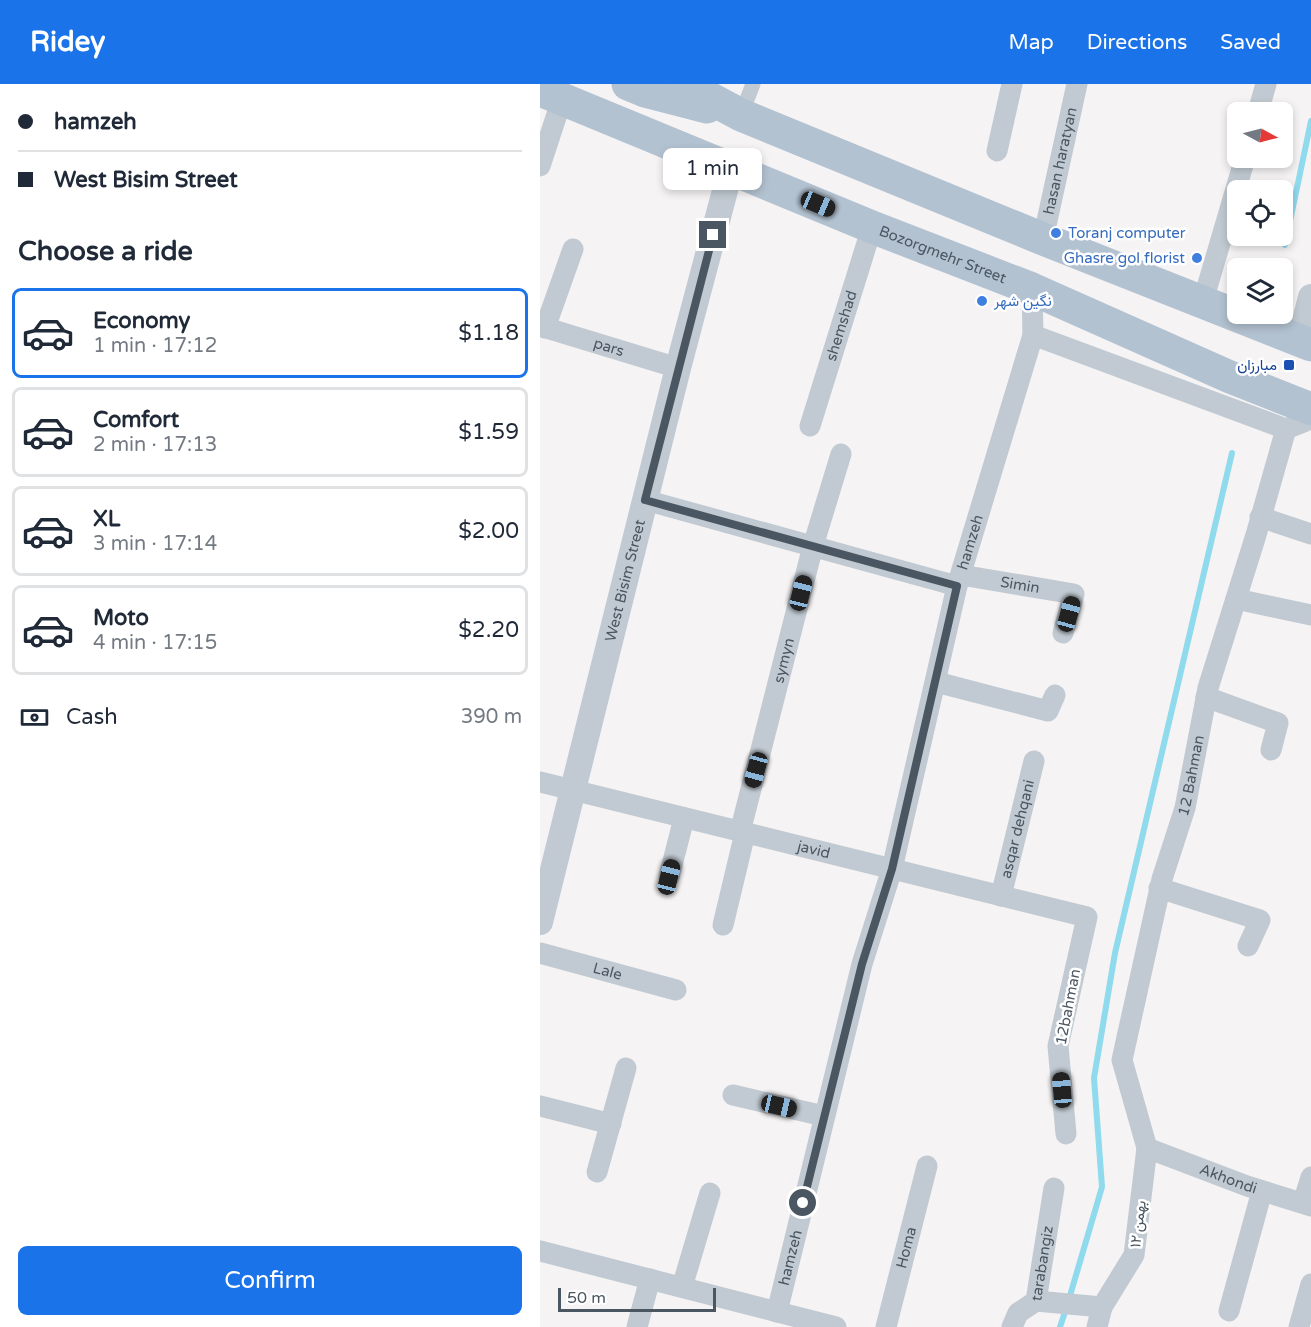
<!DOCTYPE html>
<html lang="en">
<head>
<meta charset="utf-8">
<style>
	body { margin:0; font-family:"Varela Round",Vazirmatn,sans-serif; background:#f2f2f3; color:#1f2937; height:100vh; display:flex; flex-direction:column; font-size:22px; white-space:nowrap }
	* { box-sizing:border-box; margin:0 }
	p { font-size:20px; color:#747a83 }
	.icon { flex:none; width:33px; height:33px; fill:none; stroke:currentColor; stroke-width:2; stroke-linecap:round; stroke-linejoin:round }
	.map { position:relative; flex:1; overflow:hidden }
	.sheet { display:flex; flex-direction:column; background:#fff; width:540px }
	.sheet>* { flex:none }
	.top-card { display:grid; align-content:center; height:132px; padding:0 18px; background:#fff }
	.needle { width:39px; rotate:97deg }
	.buttons { position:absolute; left:687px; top:18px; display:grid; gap:12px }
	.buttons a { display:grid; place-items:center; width:66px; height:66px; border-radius:9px; background:#fff; box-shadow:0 3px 9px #0003; font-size:30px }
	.scale { position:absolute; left:18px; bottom:15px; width:158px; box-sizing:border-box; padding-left:6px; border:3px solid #4a5661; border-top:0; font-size:16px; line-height:21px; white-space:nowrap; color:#4a5661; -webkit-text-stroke:4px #fff; paint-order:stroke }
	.end { position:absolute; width:27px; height:27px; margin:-14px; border:8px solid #4a5661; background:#fff; box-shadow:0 0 0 3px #fff }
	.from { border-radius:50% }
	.bubble { position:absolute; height:42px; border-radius:9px; background:#fff; box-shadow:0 3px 9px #0003; font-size:20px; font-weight:600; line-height:42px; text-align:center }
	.car { position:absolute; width:18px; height:36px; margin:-18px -9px; border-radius:8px; box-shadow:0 0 4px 2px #0007; background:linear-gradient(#222 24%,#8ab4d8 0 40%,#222 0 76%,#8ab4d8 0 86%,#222 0) }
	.top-card b { display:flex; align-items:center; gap:21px; height:57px; font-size:22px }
	.top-card b+b { border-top:2px solid #e0e1e3 }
	.top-card i { width:15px; height:15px; background:#1f2937 }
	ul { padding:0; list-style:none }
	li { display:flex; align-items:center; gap:18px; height:90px; margin:0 12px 9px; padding:0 6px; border:3px solid #e0e1e3; border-radius:9px }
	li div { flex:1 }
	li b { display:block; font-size:22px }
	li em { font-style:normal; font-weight:600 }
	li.active { border-color:#1a73e8 }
	li>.icon { width:54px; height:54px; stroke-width:1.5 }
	h2 { padding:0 18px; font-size:27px; line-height:72px }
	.pay { display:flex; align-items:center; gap:15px; height:66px; padding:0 18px; font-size:22px }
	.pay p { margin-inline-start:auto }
	.button { display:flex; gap:12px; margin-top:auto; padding:12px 18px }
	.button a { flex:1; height:69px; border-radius:9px; background:#1a73e8; color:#fff; font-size:24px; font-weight:600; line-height:69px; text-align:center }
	header { display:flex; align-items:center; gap:36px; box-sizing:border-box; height:84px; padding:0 30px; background:#1a73e8; color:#fff }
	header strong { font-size:28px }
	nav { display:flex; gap:33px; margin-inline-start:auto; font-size:21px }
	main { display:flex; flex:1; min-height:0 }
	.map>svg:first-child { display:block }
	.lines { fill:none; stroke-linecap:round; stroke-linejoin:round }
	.stream { stroke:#90daee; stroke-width:6 }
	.pedestrian { stroke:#c1cad2; stroke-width:15 }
	.minor { stroke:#c1cad2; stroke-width:21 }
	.tertiary { stroke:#c1cad2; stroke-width:26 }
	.primary { stroke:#b3c2d1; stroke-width:33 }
	.route { stroke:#4a5661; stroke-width:8 }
	.shop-dot { fill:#3f7fe0; stroke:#fff; stroke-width:2 }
	.transit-dot { fill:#1a4fb4; stroke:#fff; stroke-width:2 }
	.labels { text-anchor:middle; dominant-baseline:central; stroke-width:5; stroke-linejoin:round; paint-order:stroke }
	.street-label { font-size:15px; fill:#4a5661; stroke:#fff }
	.shop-label { font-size:15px; fill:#366cbe; stroke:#fff; text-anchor:start }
	.transit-label { font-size:15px; fill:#164399; stroke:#fff; text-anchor:end }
</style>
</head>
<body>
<header>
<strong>Ridey</strong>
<nav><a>Map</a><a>Directions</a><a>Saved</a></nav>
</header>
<main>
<section class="sheet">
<div class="top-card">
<b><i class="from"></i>hamzeh</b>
<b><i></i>West Bisim Street</b>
</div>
<h2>Choose a ride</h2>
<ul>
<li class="active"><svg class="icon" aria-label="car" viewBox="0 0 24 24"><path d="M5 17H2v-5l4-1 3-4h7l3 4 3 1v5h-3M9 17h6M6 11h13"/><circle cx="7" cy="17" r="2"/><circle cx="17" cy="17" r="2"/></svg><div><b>Economy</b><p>1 min · 17:12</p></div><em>$1.18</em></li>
<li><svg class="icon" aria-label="car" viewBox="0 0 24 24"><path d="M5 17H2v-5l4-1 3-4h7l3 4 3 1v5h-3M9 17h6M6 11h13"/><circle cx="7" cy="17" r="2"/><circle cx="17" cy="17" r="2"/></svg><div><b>Comfort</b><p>2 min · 17:13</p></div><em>$1.59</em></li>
<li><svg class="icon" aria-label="car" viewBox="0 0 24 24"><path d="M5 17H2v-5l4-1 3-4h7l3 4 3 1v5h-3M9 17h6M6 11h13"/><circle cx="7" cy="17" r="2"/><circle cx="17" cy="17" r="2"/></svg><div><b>XL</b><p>3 min · 17:14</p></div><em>$2.00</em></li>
<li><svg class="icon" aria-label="car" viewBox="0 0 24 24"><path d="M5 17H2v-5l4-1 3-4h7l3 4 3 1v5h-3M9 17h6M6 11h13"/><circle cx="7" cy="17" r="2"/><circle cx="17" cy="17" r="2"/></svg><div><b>Moto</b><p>4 min · 17:15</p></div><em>$2.20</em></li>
</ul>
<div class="pay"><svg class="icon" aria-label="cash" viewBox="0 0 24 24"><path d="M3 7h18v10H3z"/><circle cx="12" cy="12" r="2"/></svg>Cash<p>390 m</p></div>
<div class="button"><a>Confirm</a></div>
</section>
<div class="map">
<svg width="771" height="1243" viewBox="0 0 771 1243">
	<rect width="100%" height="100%" fill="#f5f3f3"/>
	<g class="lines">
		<g class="stream">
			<polyline points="745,161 771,37"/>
			<polyline points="529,1215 562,1103 554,994 575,869 692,369"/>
			<polyline points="520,1243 526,1225"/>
		</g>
		<polyline class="pedestrian" points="201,31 213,0"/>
		<g class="minor">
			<polyline points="718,28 726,0"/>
			<polyline points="457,67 472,0"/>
			<polyline points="0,82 22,15"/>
			<path id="s1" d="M503,155L537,0"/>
			<polyline points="663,217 705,74"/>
			<path id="s2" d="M0,242L138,284"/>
			<polyline points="5,244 33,165"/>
			<polyline points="493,251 746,345"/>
			<path id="s3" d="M270,342L332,143"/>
			<polyline points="105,416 417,502"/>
			<polyline points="720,433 771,450"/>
			<path id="s4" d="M421,491L534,510L523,549"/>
			<polyline points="696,515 771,531"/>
			<polyline points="396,598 508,627 515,611"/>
			<polyline points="666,613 738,639 731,666"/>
			<path id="s5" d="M0,698L547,833L518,962L526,1050"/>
			<path id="s6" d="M200,748L273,462L301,370"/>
			<polyline points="129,793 144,734"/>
			<polyline points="619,804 720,836 708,862"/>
			<path id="s7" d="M461,812L494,677"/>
			<polyline points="183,841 205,749"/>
			<path id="s8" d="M0,869L136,906"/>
			<polyline points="193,1011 284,1032"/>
			<polyline points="0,1022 71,1040"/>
			<path id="s9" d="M607,1064L707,1102L771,1122"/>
			<polyline points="57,1088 86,984"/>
			<polyline points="763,1119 771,1093"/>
			<polyline points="0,1167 296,1243"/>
			<polyline points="142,1203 170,1109"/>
			<polyline points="496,1217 562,1223"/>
			<polyline points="689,1227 722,1107"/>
			<path id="s10" d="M237,1228L322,880L352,785L417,502L493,251L492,205"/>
			<polyline points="97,1243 110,1195"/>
			<path id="s11" d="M346,1243L387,1082"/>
			<path id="s12" d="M472,1243L478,1229L496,1217L514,1104"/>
			<path id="s13" d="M557,1243L562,1223L594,1171L607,1064L582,976L622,795L645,724L668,604L716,451L746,345L771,335"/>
			<polyline points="759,1243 771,1200"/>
		</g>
		<g class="tertiary">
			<polyline points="760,257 771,213"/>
			<path id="s14" d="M0,838L138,284L191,84"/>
		</g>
		<g class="primary">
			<polyline points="88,0 105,7 167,23"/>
			<polyline points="143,0 201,31 503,155 771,261"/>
			<path id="s15" d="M0,6L332,143L492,205L690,293L771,325"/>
		</g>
	</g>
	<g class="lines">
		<polyline class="route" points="173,151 105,416 417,502 352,785 322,880 263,1119"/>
	</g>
	<g class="shop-dot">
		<circle cx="516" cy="149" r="6"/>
		<circle cx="657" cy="174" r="6"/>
		<circle cx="442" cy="217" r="6"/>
	</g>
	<rect class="transit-dot" x="743" y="275" width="12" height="12" rx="3"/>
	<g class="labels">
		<g class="street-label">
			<text stroke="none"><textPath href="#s1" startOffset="80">hasan haratyan</textPath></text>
			<text stroke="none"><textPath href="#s15" startOffset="435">Bozorgmehr Street</textPath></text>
			<text stroke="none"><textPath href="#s3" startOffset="105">shemshad</textPath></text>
			<text stroke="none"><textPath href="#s2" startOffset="72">pars</textPath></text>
			<text stroke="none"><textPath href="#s10" startOffset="794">hamzeh</textPath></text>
			<text stroke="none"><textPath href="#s14" startOffset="352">West Bisim Street</textPath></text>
			<text stroke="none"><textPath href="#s4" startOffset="60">Simin</textPath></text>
			<text stroke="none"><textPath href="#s6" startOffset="177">symyn</textPath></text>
			<text stroke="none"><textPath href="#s13" startOffset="574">12 Bahman</textPath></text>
			<text stroke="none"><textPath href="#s7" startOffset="69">asqar dehqani</textPath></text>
			<text stroke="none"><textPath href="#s5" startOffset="282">javid</textPath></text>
			<text stroke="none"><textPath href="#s8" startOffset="70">Lale</textPath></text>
			<text transform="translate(528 923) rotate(-79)">12bahman</text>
			<text stroke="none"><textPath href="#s9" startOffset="87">Akhondi</textPath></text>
			<text transform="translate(598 1140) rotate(-83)">۱۲ بهمن</text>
			<text stroke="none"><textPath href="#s11" startOffset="82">Homa</textPath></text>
			<text stroke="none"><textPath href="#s10" startOffset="56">hamzeh</textPath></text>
			<text stroke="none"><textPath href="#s12" startOffset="75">tarabangiz</textPath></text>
		</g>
		<g class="shop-label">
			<text x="528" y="149">Toranj computer</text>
			<text x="645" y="174" text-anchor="end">Ghasre gol florist</text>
			<text x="454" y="217">نگین شهر</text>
		</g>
		<g class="transit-label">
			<text x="737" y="281">مبارزان</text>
		</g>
	</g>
</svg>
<div class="buttons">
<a><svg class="needle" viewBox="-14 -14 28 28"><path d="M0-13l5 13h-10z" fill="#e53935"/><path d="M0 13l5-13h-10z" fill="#747a83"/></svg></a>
<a><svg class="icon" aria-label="locate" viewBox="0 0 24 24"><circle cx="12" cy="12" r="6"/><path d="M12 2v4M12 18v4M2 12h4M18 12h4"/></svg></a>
<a><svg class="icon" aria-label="layers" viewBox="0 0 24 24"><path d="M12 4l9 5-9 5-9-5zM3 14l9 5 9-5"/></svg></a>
</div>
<div class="scale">50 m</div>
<i class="end from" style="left:263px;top:1119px"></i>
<i class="end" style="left:173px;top:151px"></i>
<div class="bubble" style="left:123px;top:64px;width:99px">1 min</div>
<i class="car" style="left:278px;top:120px;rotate:113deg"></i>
<i class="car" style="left:261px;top:509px;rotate:14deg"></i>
<i class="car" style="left:529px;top:530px;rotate:15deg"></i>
<i class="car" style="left:216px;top:686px;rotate:195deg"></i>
<i class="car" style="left:129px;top:793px;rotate:14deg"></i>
<i class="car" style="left:522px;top:1006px;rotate:355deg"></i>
<i class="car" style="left:239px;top:1022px;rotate:103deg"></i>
</div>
</main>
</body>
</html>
